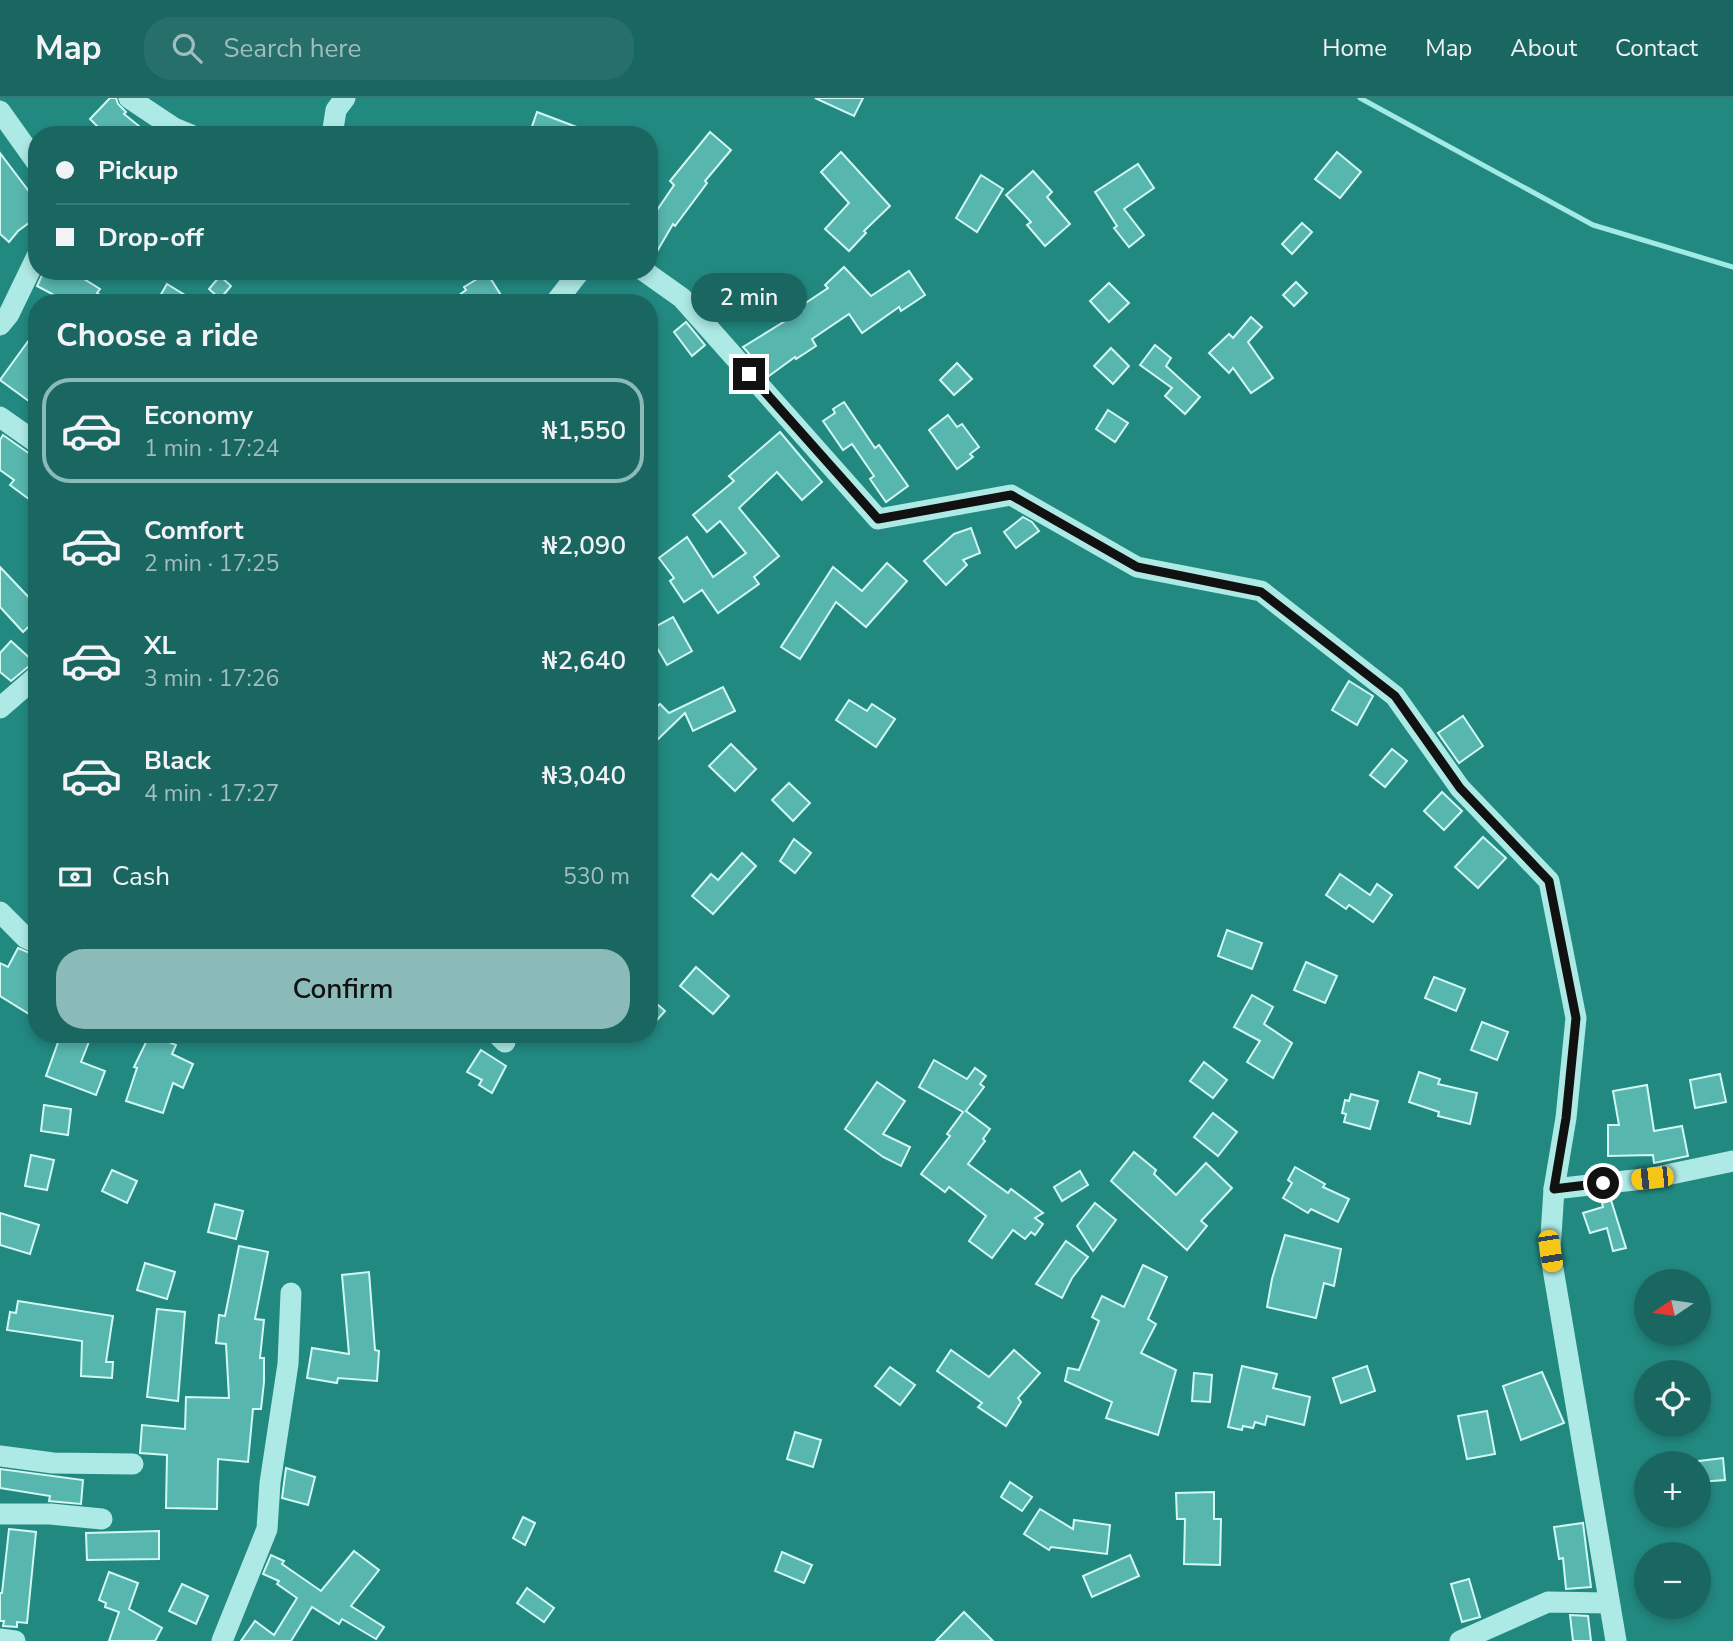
<!DOCTYPE html>
<html lang="en">
<head>
<meta charset="utf-8">
<style>
	body { margin:0; font-family:"Nunito Sans",sans-serif; background:#276f6a; color:#f1f3f6; height:100vh; display:flex; flex-direction:column; font-size:26px; white-space:nowrap }
	* { box-sizing:border-box; margin:0 }
	p { font-size:23px; color:#9fbebd }
	.icon { flex:none; width:38px; height:38px; fill:none; stroke:currentColor; stroke-width:2; stroke-linecap:round; stroke-linejoin:round }
	.map { position:relative; flex:1; overflow:hidden }
	.panel { position:absolute; left:28px; top:196px; width:630px; height:749px; display:flex; flex-direction:column; background:#1a6761; border-radius:28px; box-shadow:0 4px 10px #0003 }
	.panel>* { flex:none }
	.hud { position:absolute; left:28px; top:28px; width:630px; height:154px; border-radius:28px; box-shadow:0 4px 10px #0003; display:grid; align-content:center; height:154px; padding:0 28px; background:#1a6761 }
	.needle { width:46px; rotate:257deg }
	.controls { position:absolute; left:1634px; top:1171px; display:grid; gap:14px }
	.controls a { display:grid; place-items:center; width:77px; height:77px; border-radius:50%; background:#1a6761; box-shadow:0 4px 10px #0003; font-size:35px }
	.end { position:absolute; width:32px; height:32px; margin:-16px; border:9px solid #111; background:#fff; box-shadow:0 0 0 4px #fff }
	.from { border-radius:50% }
	.bubble { position:absolute; height:49px; border-radius:24px; background:#1a6761; box-shadow:0 4px 10px #0003; font-size:23px; font-weight:600; line-height:49px; text-align:center }
	.car { position:absolute; width:21px; height:42px; margin:-21px -10px; border-radius:9px; box-shadow:0 0 5px 2px #0007; background:linear-gradient(#f5c518 24%,#345 0 40%,#f5c518 0 76%,#345 0 86%,#f5c518 0) }
	.hud b { display:flex; align-items:center; gap:24px; height:66px; font-size:26px }
	.hud b+b { border-top:2px solid #387b76 }
	.hud i { width:18px; height:18px; background:#f1f3f6 }
	ul { padding:0; list-style:none }
	li { display:flex; align-items:center; gap:21px; height:105px; margin:0 14px 10px; padding:0 14px; border:4px solid transparent; border-radius:28px }
	li div { flex:1 }
	li b { display:block; font-size:26px }
	li em { font-style:normal; font-weight:600 }
	li.on { border-color:#8bbbb9 }
	li>.icon { width:63px; height:63px; stroke-width:1.5 }
	h2 { padding:0 28px; font-size:32px; line-height:84px }
	.pay { display:flex; align-items:center; gap:18px; height:77px; padding:0 28px; font-size:26px }
	.pay p { margin-inline-start:auto }
	.action { display:flex; gap:14px; margin-top:auto; padding:14px 28px }
	.action a { flex:1; height:80px; border-radius:28px; background:#8bbbb9; color:#111; font-size:28px; font-weight:600; line-height:80px; text-align:center }
	header { display:flex; align-items:center; gap:42px; box-sizing:border-box; height:98px; padding:0 35px; background:#1a6761; border-bottom:2px solid #387b76 }
	header strong { font-size:33px }
	nav { display:flex; gap:38px; margin-inline-start:auto; font-size:24px }
	.search { width:490px; height:63px; background:#276f6a; display:flex; align-items:center; gap:18px; box-sizing:border-box; padding:0 24px; border-radius:28px; color:#9fbebd; font-size:26px }
	.map>svg:first-child { display:block }
	.lines { fill:none; stroke-linecap:round; stroke-linejoin:round }
	.stream { stroke:#a2ebe4; stroke-width:5 }
	.building { fill:#57b6ae; stroke:#d2f8f4; stroke-width:2 }
	.minor { stroke:#aeeae5; stroke-width:21 }
	.route { stroke:#111; stroke-width:9 }
</style>
</head>
<body>
<header>
<strong>Map</strong>
<div class="search"><svg class="icon" aria-label="search" viewBox="0 0 24 24"><circle cx="10" cy="10" r="6"/><path d="M15 15l6 6"/></svg>Search here</div>
<nav><a>Home</a><a>Map</a><a>About</a><a>Contact</a></nav>
</header>
<div class="map">
<svg width="1733" height="1543" viewBox="0 0 1733 1543">
	<rect width="100%" height="100%" fill="#228981"/>
	<g class="lines">
		<polyline class="stream" points="1360,0 1593,127 1733,169"/>
	</g>
	<g class="building">
		<polygon points="110,0 116,0 118,6 126,14 124,16 150,37 106,37 90,21"/>
		<polygon points="815,0 863,0 854,18"/>
		<polygon points="537,14 595,36 594,37 529,37"/>
		<polygon points="710,34 731,52 705,83 707,85 675,128 673,126 652,162 649,161 649,124 674,87 670,83"/>
		<polygon points="841,54 890,108 864,133 866,135 849,153 825,131 849,105 821,74"/>
		<polygon points="1337,54 1361,74 1340,100 1315,81"/>
		<polygon points="0,55 37,104 37,119 18,133 9,144 0,136"/>
		<polygon points="1138,66 1154,90 1124,111 1144,137 1129,149 1114,130 1117,128 1095,94"/>
		<polygon points="1033,73 1052,94 1047,99 1070,126 1045,148 1027,127 1031,124 1006,97"/>
		<polygon points="981,77 1003,91 977,134 956,120"/>
		<polygon points="1302,125 1312,134 1292,156 1282,146"/>
		<polygon points="844,169 871,198 909,173 925,197 901,213 899,209 862,235 849,216 812,241 816,248 796,261 795,259 769,278 743,249 803,212 801,208 828,190 825,187"/>
		<polygon points="44,173 71,173 100,191 97,195 113,205 69,205 37,188"/>
		<polygon points="487,175 506,205 448,205 466,192 464,189"/>
		<polygon points="220,178 231,188 220,201 209,191"/>
		<polygon points="1296,184 1307,195 1294,208 1283,197"/>
		<polygon points="1109,185 1129,205 1109,224 1090,203"/>
		<polygon points="167,186 198,205 156,205"/>
		<polygon points="1251,219 1262,229 1248,244 1273,280 1251,295 1233,270 1229,275 1209,255 1229,236 1233,240"/>
		<polygon points="686,224 705,247 692,258 674,234"/>
		<polygon points="37,231 37,309 0,282"/>
		<polygon points="1155,247 1171,260 1166,268 1200,299 1185,316 1165,298 1172,290 1140,267"/>
		<polygon points="1111,250 1129,268 1113,286 1094,268"/>
		<polygon points="957,265 972,281 954,297 940,282"/>
		<polygon points="844,304 875,350 879,347 908,388 886,404 870,381 874,378 852,346 843,352 823,323 835,315 833,311"/>
		<polygon points="1108,312 1128,325 1115,344 1096,331"/>
		<polygon points="948,317 957,329 962,326 979,349 970,356 973,359 957,371 929,332"/>
		<polygon points="780,334 822,384 802,402 777,374 739,410 779,458 754,479 759,486 718,515 702,492 684,504 670,483 674,480 659,460 687,439 713,479 746,455 720,423 707,434 693,417 734,383 729,378"/>
		<polygon points="3,337 37,361 37,407 10,387 14,382 0,372 0,342"/>
		<polygon points="1023,419 1032,424 1039,433 1016,450 1004,434"/>
		<polygon points="971,430 980,455 963,462 967,467 946,487 924,463 954,436"/>
		<polygon points="887,465 907,483 866,529 836,504 800,561 781,549 833,469 862,493"/>
		<polygon points="0,469 37,508 37,521 23,534 0,509"/>
		<polygon points="673,519 692,553 667,567 656,548 649,553 649,532"/>
		<polygon points="11,543 34,564 11,583 0,574 0,555"/>
		<polygon points="1349,583 1373,598 1357,627 1332,612"/>
		<polygon points="723,589 735,613 693,633 685,615 649,650 649,616 660,606 669,615"/>
		<polygon points="849,602 867,613 872,606 895,621 876,649 836,622"/>
		<polygon points="1463,618 1483,648 1459,665 1438,635"/>
		<polygon points="731,646 756,671 735,693 709,668"/>
		<polygon points="1392,651 1407,663 1385,689 1370,677"/>
		<polygon points="789,685 810,705 793,723 772,702"/>
		<polygon points="1442,694 1462,713 1444,732 1424,713"/>
		<polygon points="1483,739 1506,760 1478,790 1455,769"/>
		<polygon points="794,741 811,755 795,775 780,763"/>
		<polygon points="742,755 756,768 713,816 692,798 711,776 718,782"/>
		<polygon points="1340,776 1370,797 1377,786 1392,797 1373,824 1349,807 1346,811 1326,797"/>
		<polygon points="1227,832 1262,845 1252,871 1218,858"/>
		<polygon points="18,850 37,858 37,921 0,898 0,865 8,869"/>
		<polygon points="1306,864 1337,878 1325,905 1294,892"/>
		<polygon points="696,869 729,898 713,916 680,888"/>
		<polygon points="1434,879 1465,891 1456,913 1425,900"/>
		<polygon points="1252,897 1273,909 1264,926 1292,945 1273,980 1247,964 1260,943 1234,929"/>
		<polygon points="649,899 665,913 649,931"/>
		<polygon points="1482,924 1508,934 1497,962 1471,952"/>
		<polygon points="61,936 92,936 81,964 105,973 96,997 46,978"/>
		<polygon points="150,936 176,947 172,956 193,966 183,990 173,985 163,1015 126,1003 137,970 134,969"/>
		<polygon points="481,952 506,968 492,995 479,987 482,982 467,974"/>
		<polygon points="934,962 967,981 975,970 986,978 980,986 984,989 966,1013 990,1031 983,1041 985,1043 968,1066 1008,1095 1011,1091 1043,1115 1035,1120 1043,1126 1035,1137 1031,1134 1025,1141 1013,1132 992,1160 969,1143 986,1118 949,1089 945,1094 921,1076 950,1038 947,1036 963,1014 919,989"/>
		<polygon points="1204,964 1227,982 1213,1000 1190,983"/>
		<polygon points="1419,974 1440,981 1438,986 1477,995 1470,1026 1438,1018 1439,1014 1409,1004"/>
		<polygon points="1720,976 1726,1004 1695,1010 1690,982"/>
		<polygon points="877,984 905,1003 883,1036 910,1049 901,1068 883,1059 845,1031"/>
		<polygon points="1647,987 1654,1033 1682,1028 1688,1058 1654,1065 1653,1057 1608,1058 1608,1027 1619,1027 1613,993"/>
		<polygon points="1351,996 1378,1003 1370,1031 1344,1024 1346,1016 1342,1015 1345,1002 1349,1003"/>
		<polygon points="44,1007 71,1011 68,1037 41,1033"/>
		<polygon points="1213,1015 1237,1034 1218,1058 1194,1039"/>
		<polygon points="1134,1054 1156,1072 1154,1076 1176,1097 1206,1065 1232,1090 1201,1123 1207,1128 1187,1152 1111,1083"/>
		<polygon points="31,1057 54,1062 47,1092 25,1088"/>
		<polygon points="1295,1069 1325,1086 1323,1089 1349,1101 1338,1124 1311,1111 1308,1115 1283,1100 1292,1085 1288,1082"/>
		<polygon points="112,1072 137,1083 127,1105 102,1093"/>
		<polygon points="1080,1073 1088,1087 1062,1103 1054,1089"/>
		<polygon points="1611,1102 1626,1150 1613,1153 1607,1130 1590,1135 1583,1115 1603,1109 1602,1105"/>
		<polygon points="1095,1105 1116,1122 1093,1153 1077,1128"/>
		<polygon points="215,1106 243,1113 236,1141 208,1134"/>
		<polygon points="0,1115 39,1127 30,1156 0,1147"/>
		<polygon points="1285,1137 1341,1151 1334,1188 1324,1185 1316,1220 1267,1209 1272,1181"/>
		<polygon points="1066,1143 1088,1159 1072,1180 1062,1200 1036,1186"/>
		<polygon points="239,1148 268,1154 255,1221 264,1222 260,1260 264,1260 264,1284 261,1311 253,1311 248,1364 218,1361 217,1411 166,1410 167,1357 140,1355 142,1327 185,1331 186,1299 229,1300 226,1246 216,1245 219,1217 225,1218"/>
		<polygon points="145,1165 175,1174 167,1201 137,1192"/>
		<polygon points="1143,1167 1167,1179 1148,1221 1156,1226 1141,1255 1176,1272 1158,1337 1106,1320 1112,1304 1065,1283 1068,1270 1079,1272 1099,1223 1092,1219 1102,1198 1124,1209"/>
		<polygon points="369,1174 375,1252 379,1253 377,1283 338,1280 337,1285 307,1280 312,1250 349,1256 342,1177"/>
		<polygon points="18,1203 113,1218 106,1264 113,1264 112,1280 81,1278 82,1243 7,1232 10,1214 16,1215"/>
		<polygon points="157,1211 185,1214 178,1303 147,1299"/>
		<polygon points="951,1252 989,1279 1014,1252 1040,1275 1018,1300 1021,1304 1006,1328 978,1309 982,1305 937,1273"/>
		<polygon points="1242,1268 1277,1276 1273,1290 1310,1299 1304,1327 1267,1318 1265,1327 1255,1324 1253,1330 1243,1328 1242,1332 1228,1329"/>
		<polygon points="1367,1268 1375,1293 1341,1305 1333,1280"/>
		<polygon points="890,1269 915,1287 900,1307 875,1288"/>
		<polygon points="1542,1274 1564,1325 1521,1342 1503,1288"/>
		<polygon points="1194,1275 1212,1277 1210,1304 1192,1303"/>
		<polygon points="1487,1313 1495,1356 1467,1361 1458,1318"/>
		<polygon points="795,1334 821,1342 813,1369 787,1361"/>
		<polygon points="1723,1360 1725,1382 1699,1384 1699,1363"/>
		<polygon points="286,1370 315,1379 308,1407 282,1400"/>
		<polygon points="0,1371 83,1382 81,1406 49,1403 50,1398 0,1390"/>
		<polygon points="1010,1384 1032,1399 1022,1413 1001,1399"/>
		<polygon points="1214,1394 1214,1421 1221,1421 1220,1467 1184,1466 1185,1421 1177,1421 1176,1395"/>
		<polygon points="1040,1411 1073,1431 1074,1422 1110,1427 1107,1456 1051,1449 1049,1452 1024,1436"/>
		<polygon points="523,1419 535,1425 525,1447 513,1440"/>
		<polygon points="1583,1425 1591,1489 1566,1491 1563,1460 1559,1461 1554,1429"/>
		<polygon points="9,1431 36,1434 27,1525 17,1524 17,1529 3,1528 4,1523 0,1523 0,1495 2,1495"/>
		<polygon points="159,1433 159,1461 87,1462 86,1435"/>
		<polygon points="354,1453 379,1472 351,1508 384,1529 376,1541 342,1521 339,1526 312,1509 291,1543 241,1543 255,1523 274,1537 297,1500 277,1486 279,1483 263,1476 271,1457 284,1463 282,1466 321,1493"/>
		<polygon points="782,1454 812,1467 804,1485 775,1473"/>
		<polygon points="1130,1457 1139,1478 1092,1499 1083,1478"/>
		<polygon points="109,1474 138,1485 129,1511 162,1530 155,1543 109,1543 119,1514 105,1509 106,1505 99,1502"/>
		<polygon points="1469,1481 1480,1519 1462,1524 1451,1486"/>
		<polygon points="182,1486 208,1498 196,1526 169,1513"/>
		<polygon points="527,1490 554,1510 544,1524 517,1505"/>
		<polygon points="964,1514 993,1543 936,1543"/>
		<polygon points="1570,1517 1588,1518 1591,1543 1573,1543"/>
	</g>
	<g class="lines">
		<g class="minor">
			<polyline points="129,0 174,30 191,37"/>
			<polyline points="0,13 37,65"/>
			<polyline points="332,37 336,12 345,0"/>
			<polyline points="644,173 682,200 878,421 1011,397 1137,469 1261,493 1395,598 1460,690 1549,783 1576,920 1566,1020 1554,1091 1550,1153 1616,1543"/>
			<polyline points="555,205 580,173"/>
			<polyline points="0,227 9,216 37,158"/>
			<polyline points="0,319 37,345"/>
			<polyline points="0,610 37,578"/>
			<polyline points="0,814 26,840 37,845"/>
			<polyline points="497,936 505,944"/>
			<polyline points="1554,1091 1652,1080 1733,1063"/>
			<polyline points="0,1358 53,1365 133,1366"/>
			<polyline points="0,1416 50,1416 102,1421"/>
			<polyline points="0,1541 15,1543"/>
			<polyline points="222,1543 267,1431 270,1385 288,1266 291,1195"/>
			<polyline points="1460,1543 1548,1504 1608,1505"/>
		</g>
	</g>
	<g class="lines">
		<polyline class="route" points="749,276 878,421 1011,397 1137,469 1261,494 1395,598 1460,690 1549,783 1576,920 1566,1020 1554,1091 1603,1085"/>
	</g>
</svg>
<div class="controls">
<a><svg class="needle" viewBox="-14 -14 28 28"><path d="M0-13l5 13h-10z" fill="#e53935"/><path d="M0 13l5-13h-10z" fill="#9fbebd"/></svg></a>
<a><svg class="icon" aria-label="locate" viewBox="0 0 24 24"><circle cx="12" cy="12" r="6"/><path d="M12 2v4M12 18v4M2 12h4M18 12h4"/></svg></a>
<a>+</a>
<a>−</a>
</div>
<i class="end from" style="left:1603px;top:1085px"></i>
<i class="end" style="left:749px;top:276px"></i>
<div class="bubble" style="left:691px;top:175px;width:116px">2 min</div>
<i class="car" style="left:1652px;top:1080px;rotate:264deg"></i>
<i class="car" style="left:1550px;top:1153px;rotate:171deg"></i>
<div class="hud">
<b><i class="from"></i>Pickup</b>
<b><i></i>Drop-off</b>
</div>
<section class="panel">
<h2>Choose a ride</h2>
<ul>
<li class="on"><svg class="icon" aria-label="car" viewBox="0 0 24 24"><path d="M5 17H2v-5l4-1 3-4h7l3 4 3 1v5h-3M9 17h6M6 11h13"/><circle cx="7" cy="17" r="2"/><circle cx="17" cy="17" r="2"/></svg><div><b>Economy</b><p>1 min · 17:24</p></div><em>₦1,550</em></li>
<li><svg class="icon" aria-label="car" viewBox="0 0 24 24"><path d="M5 17H2v-5l4-1 3-4h7l3 4 3 1v5h-3M9 17h6M6 11h13"/><circle cx="7" cy="17" r="2"/><circle cx="17" cy="17" r="2"/></svg><div><b>Comfort</b><p>2 min · 17:25</p></div><em>₦2,090</em></li>
<li><svg class="icon" aria-label="car" viewBox="0 0 24 24"><path d="M5 17H2v-5l4-1 3-4h7l3 4 3 1v5h-3M9 17h6M6 11h13"/><circle cx="7" cy="17" r="2"/><circle cx="17" cy="17" r="2"/></svg><div><b>XL</b><p>3 min · 17:26</p></div><em>₦2,640</em></li>
<li><svg class="icon" aria-label="car" viewBox="0 0 24 24"><path d="M5 17H2v-5l4-1 3-4h7l3 4 3 1v5h-3M9 17h6M6 11h13"/><circle cx="7" cy="17" r="2"/><circle cx="17" cy="17" r="2"/></svg><div><b>Black</b><p>4 min · 17:27</p></div><em>₦3,040</em></li>
</ul>
<div class="pay"><svg class="icon" aria-label="cash" viewBox="0 0 24 24"><path d="M3 7h18v10H3z"/><circle cx="12" cy="12" r="2"/></svg>Cash<p>530 m</p></div>
<div class="action"><a>Confirm</a></div>
</section>
</div>
</body>
</html>
